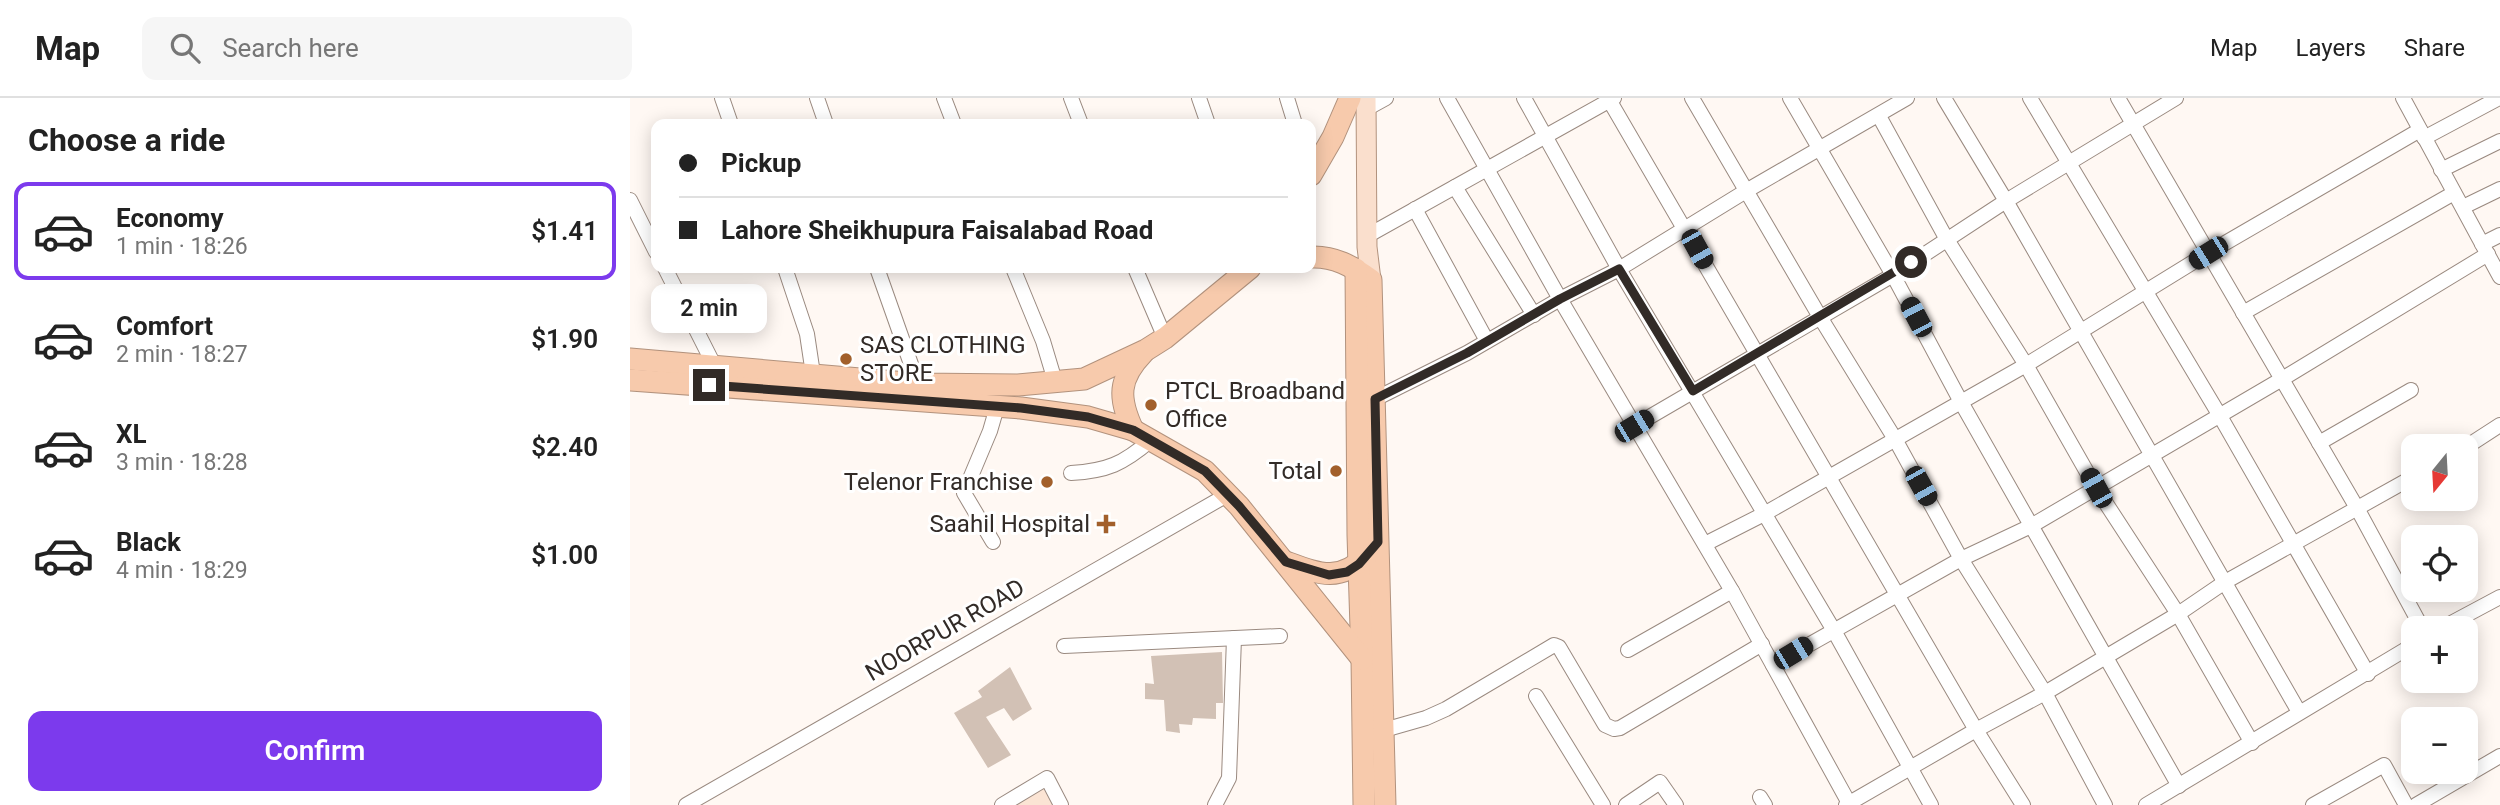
<!DOCTYPE html>
<html lang="en">
<head>
<meta charset="utf-8">
<style>
	body { margin:0; font-family:Roboto,sans-serif; background:#f6f6f6; color:#222; height:100vh; display:flex; flex-direction:column; font-size:26px; white-space:nowrap }
	* { box-sizing:border-box; margin:0 }
	p { font-size:23px; color:#767676 }
	.icon { flex:none; width:38px; height:38px; fill:none; stroke:currentColor; stroke-width:2; stroke-linecap:round; stroke-linejoin:round }
	.map { position:relative; flex:1; overflow:hidden }
	.sheet { display:flex; flex-direction:column; background:#fff; width:630px }
	.sheet>* { flex:none }
	.hud { position:absolute; left:21px; top:21px; width:665px; height:154px; border-radius:14px; box-shadow:0 4px 18px #0003; display:grid; align-content:center; height:154px; padding:0 28px; background:#fff }
	.needle { width:46px; rotate:198deg }
	.fabs { position:absolute; left:1771px; top:336px; display:grid; gap:14px }
	.fabs a { display:grid; place-items:center; width:77px; height:77px; border-radius:14px; background:#fff; box-shadow:0 4px 18px #0003; font-size:35px }
	.end { position:absolute; width:32px; height:32px; margin:-16px; border:9px solid #322b27; background:#fff; box-shadow:0 0 0 4px #fff }
	.from { border-radius:50% }
	.bubble { position:absolute; height:49px; border-radius:14px; background:#fff; box-shadow:0 4px 18px #0003; font-size:23px; font-weight:600; line-height:49px; text-align:center }
	.car { position:absolute; width:21px; height:42px; margin:-21px -10px; border-radius:9px; box-shadow:0 0 5px 2px #0007; background:linear-gradient(#222 24%,#8ab4d8 0 40%,#222 0 76%,#8ab4d8 0 86%,#222 0) }
	.hud b { display:flex; align-items:center; gap:24px; height:66px; font-size:26px }
	.hud b+b { border-top:2px solid #e0e0e0 }
	.hud i { width:18px; height:18px; background:#222 }
	ul { padding:0; list-style:none }
	li { display:flex; align-items:center; gap:21px; height:98px; margin:0 14px 10px; padding:0 14px; border:4px solid transparent; border-radius:14px }
	li div { flex:1 }
	li b { display:block; font-size:26px }
	li em { font-style:normal; font-weight:600 }
	li.on { border-color:#7c3aed }
	li>.icon { width:63px; height:63px; stroke-width:1.5 }
	h2 { padding:0 28px; font-size:32px; line-height:84px }
	.button { display:flex; gap:14px; margin-top:auto; padding:14px 28px }
	.button a { flex:1; height:80px; border-radius:14px; background:#7c3aed; color:#fff; font-size:28px; font-weight:600; line-height:80px; text-align:center }
	header { display:flex; align-items:center; gap:42px; box-sizing:border-box; height:98px; padding:0 35px; background:#fff; border-bottom:2px solid #e0e0e0 }
	header strong { font-size:33px }
	nav { display:flex; gap:38px; margin-inline-start:auto; font-size:24px }
	.search { width:490px; height:63px; background:#f6f6f6; display:flex; align-items:center; gap:18px; box-sizing:border-box; padding:0 24px; border-radius:14px; color:#767676; font-size:26px }
	main { display:flex; flex:1; min-height:0 }
	.map>svg:first-child { display:block }
	.green { fill:#fbe4d4 }
	.building { fill:#d2c1b5 }
	.lines { fill:none; stroke-linecap:round; stroke-linejoin:round }
	.minor-casing { stroke:#9a8a80; stroke-width:16 }
	.major-casing { stroke:#b2927d; stroke-width:21 }
	.highway-casing { stroke:#b2927d; stroke-width:23 }
	.minor { stroke:#fff; stroke-width:14 }
	.major { stroke:#fadfcd; stroke-width:19 }
	.highway { stroke:#f7caac; stroke-width:21 }
	.route { stroke:#322b27; stroke-width:9 }
	.poi-dot { fill:#a2602c; stroke:#fff; stroke-width:2.5 }
	.labels { text-anchor:middle; dominant-baseline:central; stroke-width:6; stroke-linejoin:round; paint-order:stroke }
	.poi-label { font-size:24px; fill:#322b27; stroke:#fff; text-anchor:end }
	.street-label { font-size:24px; fill:#322b27; stroke:#fff }
</style>
</head>
<body>
<header>
<strong>Map</strong>
<div class="search"><svg class="icon" aria-label="search" viewBox="0 0 24 24"><circle cx="10" cy="10" r="6"/><path d="M15 15l6 6"/></svg>Search here</div>
<nav><a>Map</a><a>Layers</a><a>Share</a></nav>
</header>
<main>
<section class="sheet">
<h2>Choose a ride</h2>
<ul>
<li class="on"><svg class="icon" aria-label="car" viewBox="0 0 24 24"><path d="M5 17H2v-5l4-1 3-4h7l3 4 3 1v5h-3M9 17h6M6 11h13"/><circle cx="7" cy="17" r="2"/><circle cx="17" cy="17" r="2"/></svg><div><b>Economy</b><p>1 min · 18:26</p></div><em>$1.41</em></li>
<li><svg class="icon" aria-label="car" viewBox="0 0 24 24"><path d="M5 17H2v-5l4-1 3-4h7l3 4 3 1v5h-3M9 17h6M6 11h13"/><circle cx="7" cy="17" r="2"/><circle cx="17" cy="17" r="2"/></svg><div><b>Comfort</b><p>2 min · 18:27</p></div><em>$1.90</em></li>
<li><svg class="icon" aria-label="car" viewBox="0 0 24 24"><path d="M5 17H2v-5l4-1 3-4h7l3 4 3 1v5h-3M9 17h6M6 11h13"/><circle cx="7" cy="17" r="2"/><circle cx="17" cy="17" r="2"/></svg><div><b>XL</b><p>3 min · 18:28</p></div><em>$2.40</em></li>
<li><svg class="icon" aria-label="car" viewBox="0 0 24 24"><path d="M5 17H2v-5l4-1 3-4h7l3 4 3 1v5h-3M9 17h6M6 11h13"/><circle cx="7" cy="17" r="2"/><circle cx="17" cy="17" r="2"/></svg><div><b>Black</b><p>4 min · 18:29</p></div><em>$1.00</em></li>
</ul>
<div class="button"><a>Confirm</a></div>
</section>
<div class="map">
<svg width="1870" height="707" viewBox="0 0 1870 707">
	<rect width="100%" height="100%" fill="#fff8f3"/>
	<polygon class="green" points="417,681 431,707 372,707"/>
	<g class="building">
		<polygon points="592,554 593,605 586,605 586,621 563,620 562,627 549,626 550,635 536,633 534,602 515,601 515,585 524,586 521,558"/>
		<polygon points="380,569 402,611 383,623 374,610 356,619 381,657 358,670 324,615 352,599 348,593"/>
	</g>
	<g class="lines">
		<defs>
			<g id="minor">
				<polyline points="92,0 101,26"/>
				<polyline points="187,0 196,26"/>
				<polyline points="314,0 324,26"/>
				<polyline points="441,0 451,26"/>
				<polyline points="569,0 578,26"/>
				<polyline points="657,0 665,26"/>
				<polyline points="817,0 930,201 1102,493 1220,707"/>
				<polyline points="894,0 989,171 1203,531 1301,707"/>
				<polyline points="978,0 1346,632 1393,707"/>
				<polyline points="1062,0 1190,219 1265,341 1331,461 1415,595 1475,707"/>
				<polyline points="1160,0 1263,177 1331,304 1549,688"/>
				<polyline points="1314,0 1376,103 1669,614"/>
				<polyline points="1400,0 1590,318 1738,576"/>
				<polyline points="1488,0 1727,410 1792,530"/>
				<polyline points="1773,0 1870,179"/>
				<polyline points="736,11 756,0"/>
				<polyline points="1249,18 1316,140 1396,267 1466,390 1548,516 1622,645"/>
				<polyline points="1794,40 1869,0"/>
				<polyline points="1811,72 1870,43"/>
				<polyline points="825,89 904,217"/>
				<polyline points="0,102 26,154"/>
				<polyline points="1833,109 1870,91"/>
				<polyline points="785,111 857,243"/>
				<polyline points="737,138 984,0"/>
				<polyline points="1852,146 1870,137"/>
				<polyline points="35,170 85,269"/>
				<polyline points="155,170 177,236 183,276"/>
				<polyline points="247,170 288,286"/>
				<polyline points="383,170 413,243 425,283"/>
				<polyline points="505,170 535,240"/>
				<polyline points="1613,215 1824,95"/>
				<polyline points="745,301 837,255 930,201 989,171 1116,93 1277,0"/>
				<polyline points="1004,328 1263,177 1376,103 1546,0"/>
				<polyline points="1689,345 1781,292"/>
				<polyline points="1836,349 1870,327"/>
				<path d="M441,375C477,373 493,366 521,342"/>
				<polyline points="363,444 334,395 360,333 367,309"/>
				<polyline points="1075,446 1134,416 1396,267 1578,155 1790,32"/>
				<polyline points="1812,530 1870,499"/>
				<polyline points="434,548 650,538"/>
				<polyline points="998,552 1102,493"/>
				<polyline points="1143,567 1331,461 1401,428 1652,281 1858,156"/>
				<polyline points="906,598 973,707"/>
				<polyline points="754,632 796,620 816,611 924,547 929,549 975,627 984,631 990,630 1132,546"/>
				<polyline points="1130,699 1135,707"/>
				<polyline points="56,707 597,397"/>
				<polyline points="372,707 417,680 431,707"/>
				<polyline points="585,707 599,680 604,540"/>
				<polyline points="996,707 1030,684 1046,707"/>
				<polyline points="1216,707 1346,632 1415,595 1548,516 1595,484 1783,379"/>
				<polyline points="1516,707 1783,547"/>
				<polyline points="1683,707 1754,667 1776,707"/>
				<polyline points="1786,707 1870,658"/>
			</g>
			<polyline id="major" points="736,0 737,149 741,182"/>
			<g id="highway">
				<polyline points="681,77 703,39 720,0"/>
				<path d="M681,159C704,158 722,168 741,182L755,707"/>
				<polyline points="726,171 728,437 732,561 734,707"/>
				<polyline points="0,261 288,286 388,287 454,281 516,252 535,240 620,170"/>
				<polyline points="0,282 391,310 458,319 503,332 575,373 609,408 732,561"/>
				<path d="M503,332C488,300 488,281 513,255"/>
				<path d="M656,464C689,476 710,485 737,457"/>
			</g>
		</defs>
		<use href="#minor" class="minor-casing"/>
		<use href="#major" class="major-casing"/>
		<use href="#highway" class="highway-casing"/>
		<use href="#minor" class="minor"/>
		<use href="#major" class="major"/>
		<use href="#highway" class="highway"/>
	</g>
	<g class="lines">
		<polyline class="route" points="79,287 391,310 458,319 503,332 575,373 609,408 656,464 699,477 717,474 729,466 748,444 745,301 837,255 930,201 989,171 1063,293 1281,164"/>
	</g>
	<g class="poi-dot">
		<circle cx="216" cy="261" r="7"/>
		<circle cx="521" cy="307" r="7"/>
		<circle cx="706" cy="373" r="7"/>
		<circle cx="417" cy="384" r="7"/>
		<path d="M472.5 415.5h7v7h7v7h-7v7h-7v-7h-7v-7h7z"/>
	</g>
	<g class="labels">
		<g class="poi-label">
			<text x="230" y="247" text-anchor="start">SAS CLOTHING<tspan x="230" dy="28">STORE</tspan></text>
			<text x="535" y="293" text-anchor="start">PTCL Broadband<tspan x="535" dy="28">Office</tspan></text>
			<text x="692" y="373">Total</text>
			<text x="403" y="384">Telenor Franchise</text>
			<text x="460" y="426">Saahil Hospital</text>
		</g>
		<g class="street-label">
			<text transform="translate(315 532) rotate(-30)">NOORPUR ROAD</text>
		</g>
	</g>
</svg>
<div class="fabs">
<a><svg class="needle" viewBox="-14 -14 28 28"><path d="M0-13l5 13h-10z" fill="#e53935"/><path d="M0 13l5-13h-10z" fill="#767676"/></svg></a>
<a><svg class="icon" aria-label="locate" viewBox="0 0 24 24"><circle cx="12" cy="12" r="6"/><path d="M12 2v4M12 18v4M2 12h4M18 12h4"/></svg></a>
<a>+</a>
<a>−</a>
</div>
<i class="end from" style="left:1281px;top:164px"></i>
<i class="end" style="left:79px;top:287px"></i>
<div class="bubble" style="left:21px;top:186px;width:116px">2 min</div>
<i class="car" style="left:1067px;top:151px;rotate:151deg"></i>
<i class="car" style="left:1578px;top:155px;rotate:238deg"></i>
<i class="car" style="left:1286px;top:219px;rotate:332deg"></i>
<i class="car" style="left:1004px;top:328px;rotate:59deg"></i>
<i class="car" style="left:1291px;top:388px;rotate:151deg"></i>
<i class="car" style="left:1466px;top:390px;rotate:331deg"></i>
<i class="car" style="left:1163px;top:555px;rotate:59deg"></i>
<div class="hud">
<b><i class="from"></i>Pickup</b>
<b><i></i>Lahore Sheikhupura Faisalabad Road</b>
</div>
</div>
</main>
</body>
</html>
